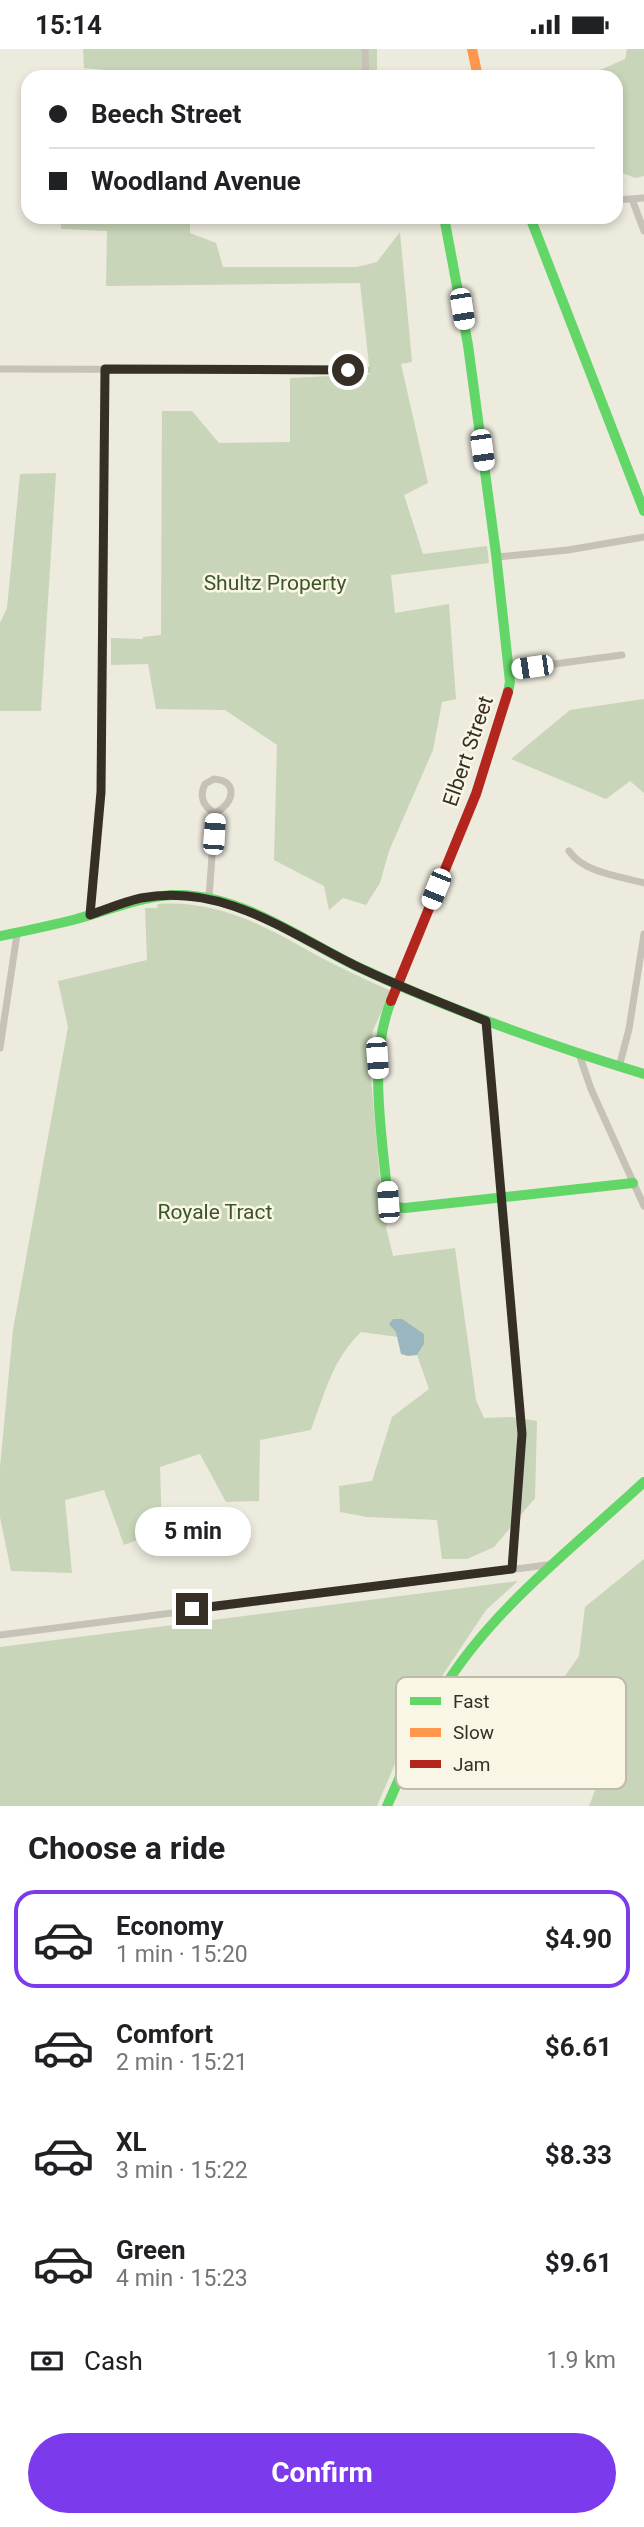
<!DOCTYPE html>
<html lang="en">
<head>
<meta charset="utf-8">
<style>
	body { margin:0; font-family:Roboto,sans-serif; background:#f2f2f2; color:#202124; height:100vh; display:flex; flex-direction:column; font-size:26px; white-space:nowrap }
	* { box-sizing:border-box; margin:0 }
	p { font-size:23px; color:#757577 }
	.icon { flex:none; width:38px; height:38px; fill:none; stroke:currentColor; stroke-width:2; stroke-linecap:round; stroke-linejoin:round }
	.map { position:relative; height:1757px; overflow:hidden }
	.panel { display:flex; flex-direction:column; background:#fff; flex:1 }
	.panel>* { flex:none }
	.hud { position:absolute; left:21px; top:21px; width:602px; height:154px; border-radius:21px; box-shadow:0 4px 10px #0003; display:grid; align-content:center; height:154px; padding:0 28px; background:#fff }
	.end { position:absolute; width:32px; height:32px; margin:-16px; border:9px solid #362f26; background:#fff; box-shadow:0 0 0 4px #fff }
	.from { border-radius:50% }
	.bubble { position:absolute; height:49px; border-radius:24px; background:#fff; box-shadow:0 4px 10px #0003; font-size:23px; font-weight:700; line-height:49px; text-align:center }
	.car { position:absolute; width:21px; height:42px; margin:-21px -10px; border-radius:9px; box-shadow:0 0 5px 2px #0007; background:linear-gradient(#fff 24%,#345 0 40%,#fff 0 76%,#345 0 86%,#fff 0) }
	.hud b { display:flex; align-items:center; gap:24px; height:66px; font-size:26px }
	.hud b+b { border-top:2px solid #e0e0e0 }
	.hud i { width:18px; height:18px; background:#202124 }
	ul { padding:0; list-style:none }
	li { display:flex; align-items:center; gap:21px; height:98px; margin:0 14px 10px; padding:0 14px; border:4px solid transparent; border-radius:21px }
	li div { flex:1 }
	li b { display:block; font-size:26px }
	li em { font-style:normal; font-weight:700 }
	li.on { border-color:#7c3aed }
	li>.icon { width:63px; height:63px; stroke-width:1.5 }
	h2 { padding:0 28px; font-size:32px; line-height:84px }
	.pay { display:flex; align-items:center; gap:18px; height:77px; padding:0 28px; font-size:26px }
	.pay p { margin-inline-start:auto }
	.action { display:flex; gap:14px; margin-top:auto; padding:14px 28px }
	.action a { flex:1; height:80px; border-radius:42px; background:#7c3aed; color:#fff; font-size:28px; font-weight:700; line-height:80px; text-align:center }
	.status { display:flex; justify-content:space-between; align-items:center; height:49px; padding:0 35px; background:#fff; direction:ltr }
	.status svg { height:19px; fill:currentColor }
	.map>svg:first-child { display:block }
	.green { fill:#c8d5b8 }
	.water { fill:#9ab6bf }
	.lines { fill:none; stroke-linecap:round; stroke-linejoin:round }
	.street { stroke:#c6c2b8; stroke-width:7 }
	.fast { stroke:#63d668; stroke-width:10 }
	.slow { stroke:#ff974d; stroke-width:10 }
	.jam { stroke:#b3261e; stroke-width:10 }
	.route { stroke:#362f26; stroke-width:9 }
	.labels { text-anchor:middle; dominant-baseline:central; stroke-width:5; stroke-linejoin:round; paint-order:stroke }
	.park-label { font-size:21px; fill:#3a5628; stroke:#faf6e5 }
	.street-label { font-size:21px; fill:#362f26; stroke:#faf6e5 }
	.key { fill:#faf6e5; stroke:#bfbaac; stroke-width:2 }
	.key-label { font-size:19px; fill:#362f26 }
</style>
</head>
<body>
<div class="status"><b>15:14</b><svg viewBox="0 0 49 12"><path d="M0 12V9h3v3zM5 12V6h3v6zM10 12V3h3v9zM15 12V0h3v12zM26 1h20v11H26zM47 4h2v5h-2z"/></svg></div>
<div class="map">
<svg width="644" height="1757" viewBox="0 0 644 1757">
	<rect width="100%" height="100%" fill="#edeade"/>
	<g class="green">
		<polygon points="83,0 377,0 377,25 369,25 369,28 179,28 84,19"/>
		<polygon points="627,0 644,0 644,127 635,129 616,121 616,28 584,28 625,10"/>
		<polygon points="61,168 190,168 190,184 216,194 223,218 357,218 377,213 400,183 412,313 401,315 428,434 404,446 423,505 487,497 489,514 391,526 395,564 449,555 456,650 442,653 433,701 389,802 380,834 366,856 343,849 329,861 324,837 274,811 277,696 225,661 156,660 148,615 111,616 111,589 143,590 143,588 161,586 162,362 192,362 219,394 290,393 290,329 370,325 360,234 106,237 107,182 61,180"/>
		<polygon points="56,424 41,662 0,662 0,574 7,559 20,425"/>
		<polygon points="644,650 644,744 630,732 606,750 511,710 570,661"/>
		<path d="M158,855C214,851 260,874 307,901C334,916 362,929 391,942L373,981L369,1006L383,1165H390L386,1178L393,1207L455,1199L476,1351L484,1369L511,1368L537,1372L535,1449L494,1498L467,1510H442L437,1471L367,1468L340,1463L339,1437L372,1432L392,1368L429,1340L417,1306L424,1295L396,1283L398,1288L361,1283C332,1311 325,1344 311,1381L260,1391L259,1452L226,1453L200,1405L160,1418L162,1482L124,1496L104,1441L65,1451L72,1524L11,1522L0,1468V1418L13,1281L68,978L58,932L147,911L145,859H157Z"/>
		<polygon points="644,1510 644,1757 589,1757 596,1739 531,1675 579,1607 585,1558"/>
		<polygon points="518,1532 486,1561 444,1624 406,1689 377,1757 0,1757 0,1598"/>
	</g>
	<polygon class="water" points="393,1270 402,1270 424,1285 424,1295 417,1306 408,1307 401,1305 396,1283 389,1275"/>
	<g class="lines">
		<g class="street">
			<polyline points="365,0 366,28"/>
			<polyline points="632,150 644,182"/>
			<polyline points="616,151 644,149"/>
			<polyline points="375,168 388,168"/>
			<polyline points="0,320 367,321"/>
			<polyline points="497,508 568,501 644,488"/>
			<polyline points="509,621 622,606"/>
			<path d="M214,730C239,732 234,755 215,764C203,758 199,747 205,735Z"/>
			<path d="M569,802C584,824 619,827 644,834"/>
			<polyline points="209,849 215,764"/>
			<polyline points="90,866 101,743 105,320"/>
			<polyline points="486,972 522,1385 512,1520"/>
			<polyline points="0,999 17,885"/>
			<polyline points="579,1005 591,1040 644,1157"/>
			<polyline points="619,1018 629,980 644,885"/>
			<polyline points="0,1586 555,1515"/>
		</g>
		<g class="fast">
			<polyline points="444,168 468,296 496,505 510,633 508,643"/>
			<polyline points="530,168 644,462"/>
			<path d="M0,887C24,882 49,877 73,871C109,862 143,845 181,846C245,848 300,890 356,917C449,961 546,995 644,1025"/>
			<path d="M391,952C367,1011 383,1090 388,1153L395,1158L405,1159L633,1134"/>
			<path d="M387,1757C404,1720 419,1681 440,1645C490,1561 573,1499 644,1433"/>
		</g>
		<polyline class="slow" points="472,0 478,28"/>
		<polyline class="jam" points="391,952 476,745 508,643"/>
	</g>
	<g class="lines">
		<path class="route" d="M192,1560L512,1520L522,1385L486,972C442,954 397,937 354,916C286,882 222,834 141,849C123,853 107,860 90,866L101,743L105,320L348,321"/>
	</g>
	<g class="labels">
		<g class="park-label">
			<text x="275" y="534">Shultz Property</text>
			<text x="215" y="1163">Royale Tract</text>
		</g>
		<g class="street-label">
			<text transform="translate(468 702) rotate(-71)">Elbert Street</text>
		</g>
	</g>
	<rect x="396" y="1628" width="230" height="112" rx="10" class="key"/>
	<rect x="410" y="1648" width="31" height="8" fill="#63d668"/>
	<rect x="410" y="1679" width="31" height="9" fill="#ff974d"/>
	<rect x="410" y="1711" width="31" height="8" fill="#b3261e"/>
	<g class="key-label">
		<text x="453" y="1659">Fast</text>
		<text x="453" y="1690">Slow</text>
		<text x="453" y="1722">Jam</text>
	</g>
</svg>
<i class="end from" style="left:348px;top:321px"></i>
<i class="end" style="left:192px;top:1560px"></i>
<div class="bubble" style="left:135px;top:1458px;width:116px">5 min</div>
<i class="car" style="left:462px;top:260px;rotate:171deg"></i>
<i class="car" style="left:482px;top:401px;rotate:172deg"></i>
<i class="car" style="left:532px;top:618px;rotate:262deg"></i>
<i class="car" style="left:214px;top:785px;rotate:4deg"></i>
<i class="car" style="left:436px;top:840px;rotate:202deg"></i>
<i class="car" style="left:377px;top:1009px;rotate:176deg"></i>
<i class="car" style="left:388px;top:1153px;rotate:356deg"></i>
<div class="hud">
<b><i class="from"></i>Beech Street</b>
<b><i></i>Woodland Avenue</b>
</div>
</div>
<section class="panel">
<h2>Choose a ride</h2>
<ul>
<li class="on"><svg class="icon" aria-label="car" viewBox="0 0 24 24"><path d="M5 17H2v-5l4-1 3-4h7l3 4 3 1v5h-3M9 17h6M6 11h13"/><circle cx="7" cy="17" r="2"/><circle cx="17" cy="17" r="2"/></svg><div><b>Economy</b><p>1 min · 15:20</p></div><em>$4.90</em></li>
<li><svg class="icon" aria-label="car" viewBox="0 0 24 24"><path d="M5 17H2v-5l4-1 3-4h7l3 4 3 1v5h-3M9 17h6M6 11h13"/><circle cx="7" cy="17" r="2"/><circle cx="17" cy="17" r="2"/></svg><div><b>Comfort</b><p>2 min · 15:21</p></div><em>$6.61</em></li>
<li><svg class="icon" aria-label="car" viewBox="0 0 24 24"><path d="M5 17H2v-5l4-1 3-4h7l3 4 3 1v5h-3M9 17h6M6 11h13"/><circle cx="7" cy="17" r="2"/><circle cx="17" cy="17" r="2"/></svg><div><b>XL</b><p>3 min · 15:22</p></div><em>$8.33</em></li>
<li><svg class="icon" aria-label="car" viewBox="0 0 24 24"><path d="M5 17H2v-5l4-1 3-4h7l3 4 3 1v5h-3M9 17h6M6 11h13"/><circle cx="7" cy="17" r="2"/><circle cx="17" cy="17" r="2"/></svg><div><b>Green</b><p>4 min · 15:23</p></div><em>$9.61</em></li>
</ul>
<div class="pay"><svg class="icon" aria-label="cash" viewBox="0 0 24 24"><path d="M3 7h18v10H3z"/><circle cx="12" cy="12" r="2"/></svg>Cash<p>1.9 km</p></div>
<div class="action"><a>Confirm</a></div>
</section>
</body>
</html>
